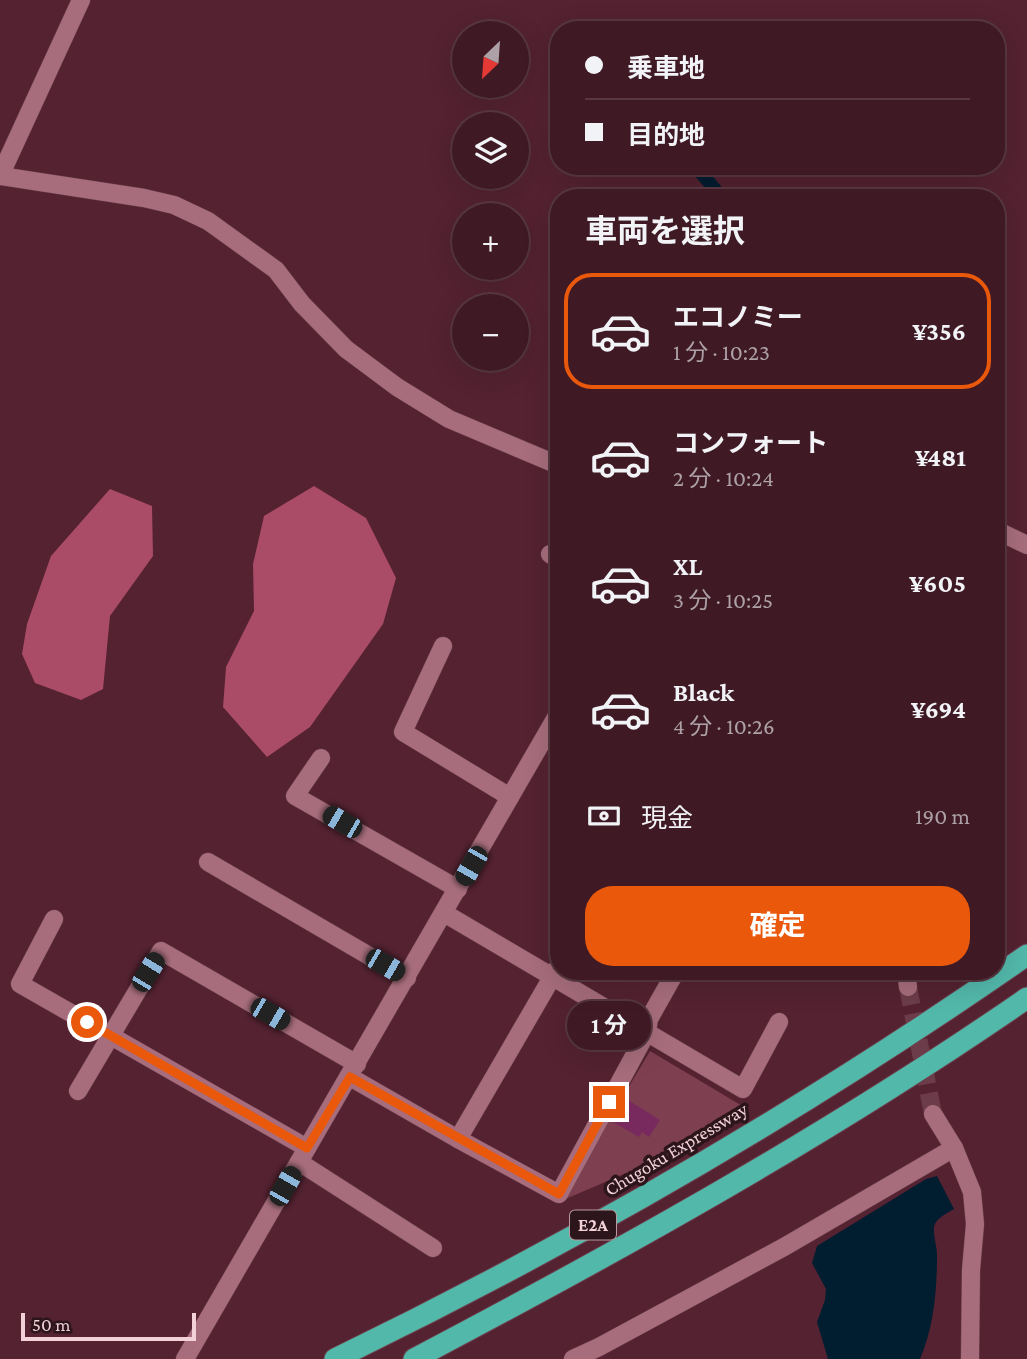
<!DOCTYPE html>
<html lang="ja">
<head>
<meta charset="utf-8">
<style>
	body { margin:0; font-family:"Crimson Pro","Noto Sans JP",serif; background:#46232d; color:#f1f3f6; height:100vh; display:flex; flex-direction:column; font-size:26px; white-space:nowrap }
	* { box-sizing:border-box; margin:0 }
	p { font-size:23px; color:#ada1a7 }
	.icon { flex:none; width:38px; height:38px; fill:none; stroke:currentColor; stroke-width:2; stroke-linecap:round; stroke-linejoin:round }
	.map { position:relative; flex:1; overflow:hidden }
	.sheet { position:absolute; left:550px; top:189px; width:455px; height:791px; display:flex; flex-direction:column; background:#3f1a25; border-radius:28px; box-shadow:0 7px 28px #0002,0 0 0 2px #583842 }
	.sheet>* { flex:none }
	.guide { position:absolute; left:550px; top:21px; width:455px; height:154px; border-radius:28px; box-shadow:0 7px 28px #0002,0 0 0 2px #583842; display:grid; align-content:center; height:154px; padding:0 35px; background:#3f1a25 }
	.needle { width:46px; rotate:205deg }
	.tools { position:absolute; left:452px; top:21px; display:grid; gap:14px }
	.tools a { display:grid; place-items:center; width:77px; height:77px; border-radius:50%; background:#3f1a25; box-shadow:0 7px 28px #0002,0 0 0 2px #583842; font-size:35px }
	.scale { position:absolute; left:21px; bottom:18px; width:175px; box-sizing:border-box; padding-left:7px; border:4px solid #f2d1d8; border-top:0; font-size:19px; line-height:24px; white-space:nowrap; color:#f2d1d8; -webkit-text-stroke:5px #2c151b; paint-order:stroke }
	.end { position:absolute; width:32px; height:32px; margin:-16px; border:9px solid #ea580c; background:#fff; box-shadow:0 0 0 4px #fff }
	.from { border-radius:50% }
	.bubble { position:absolute; height:49px; border-radius:24px; background:#3f1a25; box-shadow:0 7px 28px #0002,0 0 0 2px #583842; font-size:23px; font-weight:700; line-height:49px; text-align:center }
	.car { position:absolute; width:21px; height:42px; margin:-21px -10px; border-radius:9px; box-shadow:0 0 5px 2px #0007; background:linear-gradient(#222 24%,#8ab4d8 0 40%,#222 0 76%,#8ab4d8 0 86%,#222 0) }
	.guide b { display:flex; align-items:center; gap:24px; height:66px; font-size:26px }
	.guide b+b { border-top:2px solid #583842 }
	.guide i { width:18px; height:18px; background:#f1f3f6 }
	ul { padding:0; list-style:none }
	li { display:flex; align-items:center; gap:21px; height:116px; margin:0 14px 10px; padding:0 21px; border:4px solid transparent; border-radius:28px }
	li div { flex:1 }
	li b { display:block; font-size:26px }
	li em { font-style:normal; font-weight:700 }
	li.current { border-color:#ea580c }
	li>.icon { width:63px; height:63px; stroke-width:1.5 }
	h2 { padding:0 35px; font-size:32px; line-height:84px }
	.pay { display:flex; align-items:center; gap:18px; height:77px; padding:0 35px; font-size:26px }
	.pay p { margin-inline-start:auto }
	.cta { display:flex; gap:14px; margin-top:auto; padding:14px 35px }
	.cta a { flex:1; height:80px; border-radius:28px; background:#ea580c; color:#fff; font-size:28px; font-weight:700; line-height:80px; text-align:center }
	.map>svg:first-child { display:block }
	.green { fill:#7e3f51 }
	.forest { fill:#aa4b68 }
	.water { fill:#011d30 }
	.building { fill:#78295e }
	.lines { fill:none; stroke-linecap:round; stroke-linejoin:round }
	.minor-tunnel { stroke:#6c3c4a; stroke-width:18; stroke-dasharray:18 9; stroke-linecap:butt }
	.minor-casing { stroke:#6c404e; stroke-width:19 }
	.motorway-casing { stroke:#6c404e; stroke-width:23 }
	.minor { stroke:#a76d7c; stroke-width:18 }
	.motorway { stroke:#52b8aa; stroke-width:21 }
	.route { stroke:#ea580c; stroke-width:9 }
	.labels { text-anchor:middle; dominant-baseline:central; stroke-width:7; stroke-linejoin:round; paint-order:stroke }
	.shield { fill:#2c151b; stroke:#b7999f; stroke-width:2 }
	.shield-label { font-size:18px; font-weight:bold; fill:#f2d1d8 }
	.street-label { font-size:19px; fill:#f2d1d8; stroke:#2c151b }
</style>
</head>
<body>
<div class="map">
<svg width="1027" height="1359" viewBox="0 0 1027 1359">
	<rect width="100%" height="100%" fill="#542231"/>
	<polygon class="green" points="650,1051 744,1107 710,1133 668,1155 561,1201"/>
	<g class="forest">
		<polygon points="314,486 366,518 396,578 383,624 310,727 267,757 223,707 226,667 254,611 253,564 264,516"/>
		<polygon points="110,489 152,506 153,556 110,616 103,689 81,700 35,683 22,654 27,624 51,556"/>
	</g>
	<g class="water">
		<polygon points="686,166 704,166 731,198 714,198"/>
		<path d="M937,1176L954,1209C946,1214 936,1218 934,1227C933,1236 937,1246 937,1255C937,1289 934,1327 920,1359H828L817,1322L825,1300L826,1289L812,1263L817,1246L926,1179Z"/>
	</g>
	<polygon class="building" points="626,1099 660,1120 649,1137 642,1132 639,1137 613,1122"/>
	<g class="lines">
		<polyline class="minor-tunnel" points="908,987 933,1114"/>
		<defs>
			<g id="minor">
				<polyline points="0,176 144,198 174,205 208,221 276,270 302,304 346,349 397,387 449,419 558,465"/>
				<polyline points="0,176 81,0"/>
				<polyline points="996,530 1027,545"/>
				<polyline points="550,554 558,559"/>
				<polyline points="443,646 403,732 510,797"/>
				<polyline points="321,758 295,796 458,889"/>
				<polyline points="208,862 407,978"/>
				<polyline points="444,913 743,1089 779,1022"/>
				<polyline points="54,919 20,984 307,1148"/>
				<polyline points="906,971 908,987"/>
				<polyline points="350,1077 458,1139 559,1194 647,1032 649,1019 676,971"/>
				<polyline points="78,1091 161,951 357,1064"/>
				<polyline points="933,1114 954,1148 972,1192 975,1224 971,1270 970,1359"/>
				<polyline points="458,1139 558,967"/>
				<polyline points="299,1162 433,1248"/>
				<polyline points="185,1359 558,714"/>
				<polyline points="573,1359 599,1347 784,1247 954,1148"/>
			</g>
			<g id="motorway">
				<path d="M335,1359C574,1243 809,1107 1027,955"/>
				<path d="M414,1359C623,1249 832,1133 1027,998"/>
			</g>
		</defs>
		<use href="#minor" class="minor-casing"/>
		<use href="#motorway" class="motorway-casing"/>
		<use href="#minor" class="minor"/>
		<use href="#motorway" class="motorway"/>
	</g>
	<g class="lines">
		<polyline class="route" points="87,1022 307,1148 350,1077 559,1194 609,1102"/>
	</g>
	<g class="labels">
		<rect class="shield" x="570" y="1210.5" width="46" height="29" rx="5"/>
		<g class="shield-label">
			<text x="593" y="1225">E2A</text>
		</g>
		<g class="street-label">
			<text transform="translate(676 1149) rotate(-31)">Chugoku Expressway</text>
		</g>
	</g>
</svg>
<div class="tools">
<a><svg class="needle" viewBox="-14 -14 28 28"><path d="M0-13l5 13h-10z" fill="#e53935"/><path d="M0 13l5-13h-10z" fill="#ada1a7"/></svg></a>
<a><svg class="icon" aria-label="layers" viewBox="0 0 24 24"><path d="M12 4l9 5-9 5-9-5zM3 14l9 5 9-5"/></svg></a>
<a>+</a>
<a>−</a>
</div>
<div class="scale">50 m</div>
<i class="end from" style="left:87px;top:1022px"></i>
<i class="end" style="left:609px;top:1102px"></i>
<div class="bubble" style="left:567px;top:1001px;width:84px">1 分</div>
<i class="car" style="left:342px;top:822px;rotate:300deg"></i>
<i class="car" style="left:471px;top:866px;rotate:210deg"></i>
<i class="car" style="left:385px;top:965px;rotate:120deg"></i>
<i class="car" style="left:148px;top:972px;rotate:31deg"></i>
<i class="car" style="left:270px;top:1014px;rotate:120deg"></i>
<i class="car" style="left:285px;top:1186px;rotate:30deg"></i>
<div class="guide">
<b><i class="from"></i>乗車地</b>
<b><i></i>目的地</b>
</div>
<section class="sheet">
<h2>車両を選択</h2>
<ul>
<li class="current"><svg class="icon" aria-label="car" viewBox="0 0 24 24"><path d="M5 17H2v-5l4-1 3-4h7l3 4 3 1v5h-3M9 17h6M6 11h13"/><circle cx="7" cy="17" r="2"/><circle cx="17" cy="17" r="2"/></svg><div><b>エコノミー</b><p>1 分 · 10:23</p></div><em>¥356</em></li>
<li><svg class="icon" aria-label="car" viewBox="0 0 24 24"><path d="M5 17H2v-5l4-1 3-4h7l3 4 3 1v5h-3M9 17h6M6 11h13"/><circle cx="7" cy="17" r="2"/><circle cx="17" cy="17" r="2"/></svg><div><b>コンフォート</b><p>2 分 · 10:24</p></div><em>¥481</em></li>
<li><svg class="icon" aria-label="car" viewBox="0 0 24 24"><path d="M5 17H2v-5l4-1 3-4h7l3 4 3 1v5h-3M9 17h6M6 11h13"/><circle cx="7" cy="17" r="2"/><circle cx="17" cy="17" r="2"/></svg><div><b>XL</b><p>3 分 · 10:25</p></div><em>¥605</em></li>
<li><svg class="icon" aria-label="car" viewBox="0 0 24 24"><path d="M5 17H2v-5l4-1 3-4h7l3 4 3 1v5h-3M9 17h6M6 11h13"/><circle cx="7" cy="17" r="2"/><circle cx="17" cy="17" r="2"/></svg><div><b>Black</b><p>4 分 · 10:26</p></div><em>¥694</em></li>
</ul>
<div class="pay"><svg class="icon" aria-label="cash" viewBox="0 0 24 24"><path d="M3 7h18v10H3z"/><circle cx="12" cy="12" r="2"/></svg>現金<p>190 m</p></div>
<div class="cta"><a>確定</a></div>
</section>
</div>
</body>
</html>
